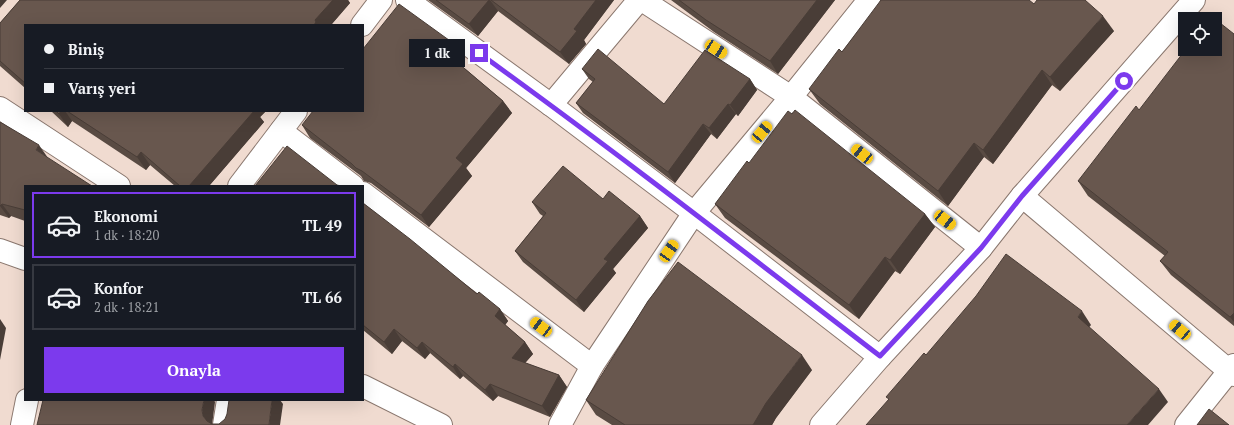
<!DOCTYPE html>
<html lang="tr">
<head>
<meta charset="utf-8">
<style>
	body { margin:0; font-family:"PT Serif",serif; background:#242831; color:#f1f3f6; height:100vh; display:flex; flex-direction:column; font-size:15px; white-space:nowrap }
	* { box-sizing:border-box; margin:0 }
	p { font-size:13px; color:#9ea1a6 }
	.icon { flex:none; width:22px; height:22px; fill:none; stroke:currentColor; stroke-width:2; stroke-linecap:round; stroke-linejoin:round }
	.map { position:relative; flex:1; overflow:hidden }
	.drawer { position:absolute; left:24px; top:185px; width:340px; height:216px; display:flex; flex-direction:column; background:#171b24; border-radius:0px; box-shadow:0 4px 16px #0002 }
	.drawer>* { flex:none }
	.top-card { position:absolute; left:24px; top:24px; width:340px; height:88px; border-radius:0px; box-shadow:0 4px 16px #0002; display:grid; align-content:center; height:88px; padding:0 20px; background:#171b24 }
	.tools { position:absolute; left:1178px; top:12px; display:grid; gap:8px }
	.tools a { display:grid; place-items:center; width:44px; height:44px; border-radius:0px; background:#171b24; box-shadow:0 4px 16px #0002; font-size:20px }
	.end { position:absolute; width:18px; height:18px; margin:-9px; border:5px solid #7c3aed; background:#fff; box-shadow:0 0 0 2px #fff }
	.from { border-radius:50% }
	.bubble { position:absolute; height:28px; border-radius:0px; background:#171b24; box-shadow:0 4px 16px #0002; font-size:13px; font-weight:800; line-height:28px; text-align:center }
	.car { position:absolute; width:12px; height:24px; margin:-12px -6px; border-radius:5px; box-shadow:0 0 3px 1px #0007; background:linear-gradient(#f5c518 24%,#345 0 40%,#f5c518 0 76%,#345 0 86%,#f5c518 0) }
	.top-card b { display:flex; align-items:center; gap:14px; height:38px; font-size:15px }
	.top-card b+b { border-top:1px solid #363941 }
	.top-card i { width:10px; height:10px; background:#f1f3f6 }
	ul { padding:7px 0 0; list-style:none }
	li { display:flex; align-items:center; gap:12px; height:66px; margin:0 8px 6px; padding:0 12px; border:2px solid #363941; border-radius:0px }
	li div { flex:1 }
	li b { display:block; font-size:15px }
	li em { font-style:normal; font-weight:800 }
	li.active { border-color:#7c3aed }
	li>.icon { width:36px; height:36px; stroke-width:1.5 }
	.cta { display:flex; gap:8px; margin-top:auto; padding:8px 20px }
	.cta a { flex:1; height:46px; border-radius:0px; background:#7c3aed; color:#fff; font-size:16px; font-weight:800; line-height:46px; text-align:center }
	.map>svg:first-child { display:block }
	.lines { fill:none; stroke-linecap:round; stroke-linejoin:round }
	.minor-casing { stroke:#8a776e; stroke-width:24 }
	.major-casing { stroke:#8a776e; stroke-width:24 }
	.minor { stroke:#fff; stroke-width:22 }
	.major { stroke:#fff; stroke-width:22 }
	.wall { fill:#594b43 }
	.shaded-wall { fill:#493d37 }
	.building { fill:#68574e; stroke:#493d37 }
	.route { stroke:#7c3aed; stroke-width:5 }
</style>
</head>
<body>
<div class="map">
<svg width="1234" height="425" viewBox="0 0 1234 425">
	<rect width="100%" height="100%" fill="#f0dbd0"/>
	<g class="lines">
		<defs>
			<g id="minor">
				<polyline points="407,0 551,105"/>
				<polyline points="639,0 551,105 694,213 880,357"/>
				<polyline points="642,0 791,97 981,248"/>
				<polyline points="362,25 381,0"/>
				<polyline points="0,108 119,186"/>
				<polyline points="281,131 353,186"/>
				<polyline points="239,186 296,111"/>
				<polyline points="363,193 592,366"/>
				<polyline points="1022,196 1234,375"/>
				<polyline points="22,425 27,400"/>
				<polyline points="224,425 228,400"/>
				<polyline points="560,425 592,366 694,213 791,97 869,0"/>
				<polyline points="821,425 880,357 981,248 1022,196 1194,0"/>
				<polyline points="1186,425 1234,365"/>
			</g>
			<g id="major">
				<polyline points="0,250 25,259"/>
				<polyline points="363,386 441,425"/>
			</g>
		</defs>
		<use href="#minor" class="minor-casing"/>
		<use href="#major" class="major-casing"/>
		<use href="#minor" class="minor"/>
		<use href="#major" class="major"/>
	</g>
	<g class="wall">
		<polygon points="20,0 348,0 350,3 331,25 25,25 25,88 0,66 0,23"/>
		<polygon points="428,0 614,0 584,40 586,44 569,64 498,11 478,36"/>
		<polygon points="671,0 835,0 778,74 714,32"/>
		<polygon points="1034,4 1114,31 1060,91 1052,85 993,164 984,157 948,206 820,104 809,89"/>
		<polygon points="1234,34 1234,326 1171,275 1160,261 1165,256 1088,196 1078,181 1139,110"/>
		<polygon points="453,43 462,55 457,62 503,101 512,113 466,168 472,176 429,227 371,183 364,181 361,176 310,138 302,125"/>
		<polygon points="582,69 664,104 750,79 757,90 738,116 736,114 717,139 711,134 675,183 583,113 576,103 593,82 589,79"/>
		<polygon points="51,111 266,111 260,117 264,122 209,186 175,186 150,165 146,170 72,121 68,127"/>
		<polygon points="0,122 25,186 25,221 11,216 9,218 0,215"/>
		<polygon points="749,163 925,214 935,227 900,274 895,271 859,319 725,218 715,204"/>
		<polygon points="603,199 640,216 648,228 613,269 616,273 584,312 523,262 515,251 543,216 540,214 532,202"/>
		<polygon points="363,203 477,294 500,309 508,321 505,325 525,342 533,354 525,363 559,375 567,387 550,417 498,396 493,401 463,376 460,379 430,353 425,359 402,341 392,354 363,330"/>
		<polygon points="812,370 776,418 772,425 612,425 596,415 586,400"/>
	</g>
	<g class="shaded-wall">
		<polygon points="0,0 7,0 0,8"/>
		<polygon points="333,0 348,0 350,3 331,25 314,25 315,20"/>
		<polygon points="489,0 490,0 498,11 478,36 469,24"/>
		<polygon points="596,0 614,0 584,40 586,44 569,64 560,52 574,29"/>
		<polygon points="817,0 835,0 778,74 770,61"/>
		<polygon points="1103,16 1114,31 1060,91 1050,77"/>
		<polygon points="453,43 462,55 454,65 445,52"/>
		<polygon points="1042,70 1052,85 993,164 983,150"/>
		<polygon points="750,79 757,90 738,116 730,105"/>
		<polygon points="503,101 512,113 466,168 472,176 429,227 421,215 456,158"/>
		<polygon points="728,104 736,114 717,139 709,128"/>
		<polygon points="61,111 65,111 72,121 68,127 59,114"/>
		<polygon points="254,111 266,111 260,117 264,122 209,186 189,186"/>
		<polygon points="703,124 711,134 675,183 668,172"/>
		<polygon points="974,143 984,157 948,206 938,191"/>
		<polygon points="39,145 48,158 36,150"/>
		<polygon points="141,152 150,165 146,170 137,157"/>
		<polygon points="2,204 11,216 9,218 0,206"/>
		<polygon points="925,214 935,227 900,274 890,260"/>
		<polygon points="640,216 648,228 613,269 616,273 584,312 576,300 604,259"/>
		<polygon points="885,257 895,271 859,319 849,305"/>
		<polygon points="500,309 508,321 503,328 495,316"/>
		<polygon points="1082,311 1091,325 1087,330 1078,317"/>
		<polygon points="1234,313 1234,322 1230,317"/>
		<polygon points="0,319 6,328 0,360"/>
		<polygon points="394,329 402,341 392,354 384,342"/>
		<polygon points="422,342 430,353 425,359 417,348"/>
		<polygon points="525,342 533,354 519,370 512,358"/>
		<polygon points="802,355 812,370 776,418 772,425 753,425 766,403"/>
		<polygon points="455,364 463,376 460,379 453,367"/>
		<polygon points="559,375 567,387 550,417 542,406"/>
		<polygon points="490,384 498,396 493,401 485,390"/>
		<polygon points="1159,389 1168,402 1148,425 1127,425"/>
		<polygon points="204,400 214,400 215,402 212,425 209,425 203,416 202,410"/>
		<polygon points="272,400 280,400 283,404 280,425 269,425"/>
	</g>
	<g class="building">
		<polygon points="20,0 333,0 315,20 316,22 314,25 25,25 25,83 0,61 0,23"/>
		<polygon points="436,0 489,0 469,24"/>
		<polygon points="491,0 596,0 574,29 577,31 560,52"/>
		<polygon points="679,0 817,0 770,61 706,20"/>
		<polygon points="881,0 1029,0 1034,4 1037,0 1085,0 1103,16 1050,77 1042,70 983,150 974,143 938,191 809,89 839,49 842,52"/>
		<polygon points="399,4 453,43 445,52 503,101 456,158 463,164 421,215 362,171 356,168 352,164 302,125 313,111 363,111 363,49"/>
		<polygon points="1211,16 1214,19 1209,19"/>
		<polygon points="1215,19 1234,34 1234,313 1230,317 1160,261 1168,252 1078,181 1136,106 1139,110 1186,49 1215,49"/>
		<polygon points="598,49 664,104 705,50 750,79 730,105 728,104 709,128 703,124 668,172 576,103 595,79 582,69"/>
		<polygon points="795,110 925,214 890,260 885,257 849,305 715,204 747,161 749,163 788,111 792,114"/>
		<polygon points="56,111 61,111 59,114"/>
		<polygon points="67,111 254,111 189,186 180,186 141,152 137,157"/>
		<polygon points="0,122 39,145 36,150 92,186 25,186 25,210 2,204 0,206"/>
		<polygon points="287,146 337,185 341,186 255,186"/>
		<polygon points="563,166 603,199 609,191 640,216 604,259 608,261 576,300 515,251 546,213 532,202"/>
		<polygon points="363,203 410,239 477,294 479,292 500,309 495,316 525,342 512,358 559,375 542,406 490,384 485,390 455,364 453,367 422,342 417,348 394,329 384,342 363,325"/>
		<polygon points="1006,254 1082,311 1078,317 1159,389 1127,425 866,425 889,399 886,397 924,353 926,355 976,296"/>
		<polygon points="678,262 802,355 766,403 753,425 625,425 586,400 648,301"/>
		<polygon points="43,400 204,400 202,410 203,416 207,421 212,424 219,424 225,419 227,414 229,400 272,400 269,425 37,425"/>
		<polygon points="1209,409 1229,425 1197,425"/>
	</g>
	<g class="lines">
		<path class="route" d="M479,53C615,151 747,254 880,356L981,248L1022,196L1124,81"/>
	</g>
</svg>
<div class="tools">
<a><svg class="icon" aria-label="locate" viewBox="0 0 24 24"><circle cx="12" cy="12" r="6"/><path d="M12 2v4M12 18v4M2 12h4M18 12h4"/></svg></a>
</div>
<i class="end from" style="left:1124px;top:81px"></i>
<i class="end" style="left:479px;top:53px"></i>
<div class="bubble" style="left:409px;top:39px;width:56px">1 dk</div>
<i class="car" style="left:716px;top:49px;rotate:123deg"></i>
<i class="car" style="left:762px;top:132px;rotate:40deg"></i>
<i class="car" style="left:862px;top:154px;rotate:308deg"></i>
<i class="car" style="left:945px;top:220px;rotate:128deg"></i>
<i class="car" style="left:669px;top:251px;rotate:34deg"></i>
<i class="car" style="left:541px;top:327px;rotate:307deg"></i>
<i class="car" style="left:1180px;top:330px;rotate:310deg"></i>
<div class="top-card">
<b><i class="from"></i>Biniş</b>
<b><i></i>Varış yeri</b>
</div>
<section class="drawer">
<ul>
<li class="active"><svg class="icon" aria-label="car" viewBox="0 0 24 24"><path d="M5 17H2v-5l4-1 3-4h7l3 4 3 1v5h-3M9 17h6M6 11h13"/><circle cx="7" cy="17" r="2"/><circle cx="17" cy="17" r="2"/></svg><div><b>Ekonomi</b><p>1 dk · 18:20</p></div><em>TL 49</em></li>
<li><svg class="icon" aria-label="car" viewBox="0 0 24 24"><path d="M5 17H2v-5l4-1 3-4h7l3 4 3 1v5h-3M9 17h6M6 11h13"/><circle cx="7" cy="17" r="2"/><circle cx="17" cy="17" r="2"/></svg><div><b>Konfor</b><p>2 dk · 18:21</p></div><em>TL 66</em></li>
</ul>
<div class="cta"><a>Onayla</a></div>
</section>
</div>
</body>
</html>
